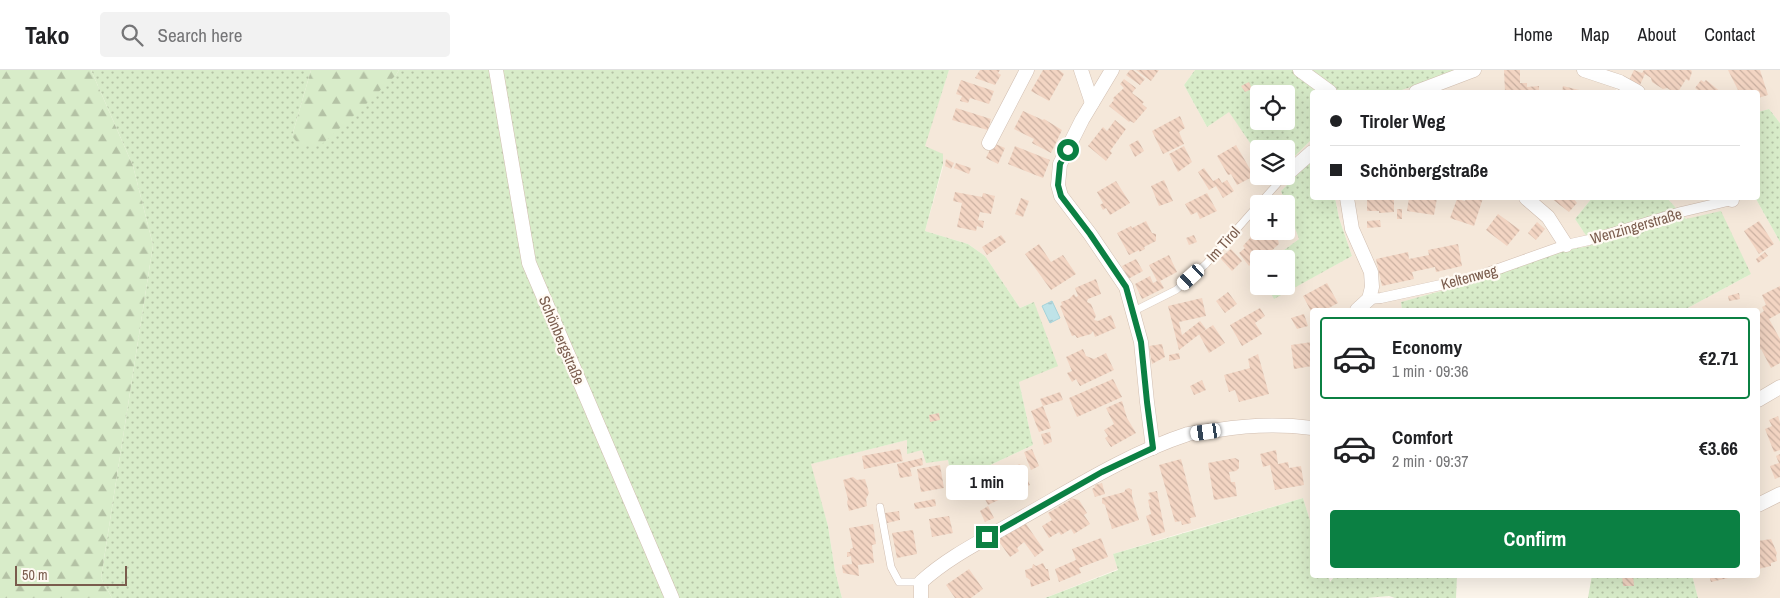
<!DOCTYPE html>
<html lang="en">
<head>
<meta charset="utf-8">
<style>
	body { margin:0; font-family:"Archivo Narrow",sans-serif; background:#f2f2f2; color:#202124; height:100vh; display:flex; flex-direction:column; font-size:19px; white-space:nowrap }
	* { box-sizing:border-box; margin:0 }
	p { font-size:16px; color:#757577 }
	.icon { flex:none; width:28px; height:28px; fill:none; stroke:currentColor; stroke-width:2; stroke-linecap:round; stroke-linejoin:round }
	.map { position:relative; flex:1; overflow:hidden }
	.details { position:absolute; left:1310px; top:238px; width:450px; height:270px; display:flex; flex-direction:column; background:#fff; border-radius:5px; box-shadow:0 5px 20px #0002 }
	.details>* { flex:none }
	.banner { position:absolute; left:1310px; top:20px; width:450px; height:110px; border-radius:5px; box-shadow:0 5px 20px #0002; display:grid; align-content:center; height:110px; padding:0 20px; background:#fff }
	.controls { position:absolute; left:1250px; top:15px; display:grid; gap:10px }
	.controls a { display:grid; place-items:center; width:45px; height:45px; border-radius:5px; background:#fff; box-shadow:0 5px 20px #0002; font-size:25px }
	.scale { position:absolute; left:15px; bottom:12px; width:112px; box-sizing:border-box; padding-left:5px; border:2px solid #7a5c4d; border-top:0; font-size:14px; line-height:18px; white-space:nowrap; color:#7a5c4d; -webkit-text-stroke:4px #fffaf3; paint-order:stroke }
	.end { position:absolute; width:22px; height:22px; margin:-11px; border:6px solid #0b8043; background:#fff; box-shadow:0 0 0 2px #fff }
	.from { border-radius:50% }
	.bubble { position:absolute; height:35px; border-radius:5px; background:#fff; box-shadow:0 5px 20px #0002; font-size:16px; font-weight:700; line-height:35px; text-align:center }
	.car { position:absolute; width:15px; height:30px; margin:-15px -8px; border-radius:6px; box-shadow:0 0 4px 1px #0007; background:linear-gradient(#fff 24%,#345 0 40%,#fff 0 76%,#345 0 86%,#fff 0) }
	.banner b { display:flex; align-items:center; gap:18px; height:48px; font-size:19px }
	.banner b+b { border-top:1px solid #e0e0e0 }
	.banner i { width:12px; height:12px; background:#202124 }
	ul { padding:9px 0 0; list-style:none }
	li { display:flex; align-items:center; gap:15px; height:82px; margin:0 10px 8px; padding:0 10px; border:2px solid transparent; border-radius:5px }
	li div { flex:1 }
	li b { display:block; font-size:19px }
	li em { font-style:normal; font-weight:700 }
	li.current { border-color:#0b8043 }
	li>.icon { width:45px; height:45px; stroke-width:1.5 }
	.primary-button { display:flex; gap:10px; margin-top:auto; padding:10px 20px }
	.primary-button a { flex:1; height:58px; border-radius:5px; background:#0b8043; color:#fff; font-size:20px; font-weight:700; line-height:58px; text-align:center }
	header { display:flex; align-items:center; gap:30px; box-sizing:border-box; height:70px; padding:0 25px; background:#fff; border-bottom:1px solid #e0e0e0 }
	header strong { font-size:24px }
	nav { display:flex; gap:28px; margin-inline-start:auto; font-size:18px }
	.search { width:350px; height:45px; background:#f2f2f2; display:flex; align-items:center; gap:12px; box-sizing:border-box; padding:0 18px; border-radius:5px; color:#757577; font-size:19px }
	.map>svg:first-child { display:block }
	.residential { fill:#f5e8da }
	.grass { fill:url(#grass-dots); fill-rule:evenodd }
	.forest { fill:url(#forest-firs) }
	.water { fill:url(#water-ripples); stroke:#a5d3da }
	.building { fill:url(#building-back-hatch) }
	.lines { fill:none; stroke-linecap:round; stroke-linejoin:round }
	.service-casing { stroke:#d1beb0; stroke-width:8 }
	.pedestrian-casing { stroke:#d1beb0; stroke-width:11 }
	.minor-casing { stroke:#d1beb0; stroke-width:15 }
	.service { stroke:#fff; stroke-width:7 }
	.pedestrian { stroke:#fff; stroke-width:10 }
	.minor { stroke:#fff; stroke-width:14 }
	.route { stroke:#0b8043; stroke-width:6 }
	.labels { text-anchor:middle; dominant-baseline:central; stroke-width:4.5; stroke-linejoin:round; paint-order:stroke }
	.street-label { font-size:15px; fill:#7a5c4d; stroke:#fffaf3 }
</style>
</head>
<body>
<header>
<strong>Tako</strong>
<div class="search"><svg class="icon" aria-label="search" viewBox="0 0 24 24"><circle cx="10" cy="10" r="6"/><path d="M15 15l6 6"/></svg>Search here</div>
<nav><a>Home</a><a>Map</a><a>About</a><a>Contact</a></nav>
</header>
<div class="map">
<svg width="1780" height="528" viewBox="0 0 1780 528">
	<defs>
		<pattern id="grass-dots" width="8" height="8" patternUnits="userSpaceOnUse" patternTransform="scale(1.25)"><rect width="8" height="8" fill="#d8ecc9"/><path d="M2 2h.1M6 6h.1" fill="none" stroke="#b4c2a5" stroke-width="1.8" stroke-linecap="round"/></pattern>
		<pattern id="forest-firs" width="22" height="20" patternUnits="userSpaceOnUse" patternTransform="scale(1.25)"><rect width="22" height="20" fill="#d8ecc9"/><path d="M5 1l3.5 6h-7zM16 11l3.5 6h-7z" fill="#b4c2a5"/></pattern>
		<pattern id="water-ripples" width="26" height="14" patternUnits="userSpaceOnUse" patternTransform="scale(1.25)"><rect width="26" height="14" fill="#bfe3e8"/><path d="M2 4q2-2 4 0t4 0M15 11q2-2 4 0t4 0" fill="none" stroke="#a0bbbe"/></pattern>
		<pattern id="building-back-hatch" width="6" height="6" patternUnits="userSpaceOnUse" patternTransform="scale(1.25)"><rect width="6" height="6" fill="#f3d5c3"/><path d="M-1 5l2 2M0 0l6 6M5-1l2 2" fill="none" stroke="#cab0a1"/></pattern>
	</defs>
	<rect width="100%" height="100%" fill="#fdf6ec"/>
	<g class="residential">
		<polygon points="949,0 1195,0 1184,15 1207,57 1229,41 1259,86 1259,106 1286,106 1286,95 1312,69 1312,90 1281,121 1286,134 1259,134 1259,161 1286,161 1286,135 1299,169 1272,189 1259,189 1259,199 1256,201 1259,205 1259,216 1267,216 1274,228 1352,186 1339,148 1335,128 1592,128 1575,149 1589,170 1590,176 1566,180 1474,212 1401,232 1402,240 1312,240 1312,457 1303,428 1178,464 1113,484 1118,499 1045,528 842,528 835,501 828,456 810,394 907,370 922,380 948,390 952,413 1033,375 1019,312 1034,232 1020,238 985,186 968,174 925,161 943,97 942,84 924,76"/>
		<polygon points="1461,0 1780,0 1780,53 1769,39 1758,42 1758,22 1625,22 1617,18 1614,22 1396,22"/>
		<polygon points="1667,128 1738,128 1738,129 1756,129 1780,172 1780,528 1698,528 1692,505 1758,505 1758,240 1684,240 1751,204 1686,149"/>
	</g>
	<g class="grass">
		<polygon points="91,0 311,0 292,66 396,5 399,0 949,0 925,76 943,84 943,94 925,161 968,174 985,186 1020,238 1034,232 1058,296 1019,312 1033,375 952,413 948,390 926,393 922,380 907,384 907,370 811,394 828,456 835,501 842,528 112,528 101,508 153,175 133,96"/>
		<path d="M1195,0H1461L1396,22H1312V69L1286,95V79H1259V86L1229,42L1207,57L1184,15ZM1259,24H1286V51H1259Z"/>
		<polygon points="1769,39 1780,53 1780,172 1756,129 1738,129 1738,128 1758,128 1758,42"/>
		<polygon points="1312,90 1312,128 1335,128 1339,148 1352,186 1274,229 1267,216 1286,216 1286,189 1272,189 1299,169 1281,121"/>
		<polygon points="1592,128 1667,128 1686,149 1721,141 1751,204 1684,240 1402,240 1401,232 1474,212 1566,180 1590,176 1589,170 1575,149"/>
		<polygon points="1303,428 1312,457 1312,505 1328,505 1330,512 1336,505 1457,505 1456,528 1395,528 1389,526 1366,528 1045,528 1118,500 1113,484"/>
		<polygon points="1592,505 1692,505 1698,528 1588,528"/>
	</g>
	<g class="forest">
		<polygon points="0,0 91,0 133,96 153,175 101,508 112,528 0,528"/>
		<polygon points="311,0 399,0 396,5 359,41 321,75 300,76 292,66"/>
	</g>
	<polygon class="water" points="1052,231 1060,248 1050,253 1042,236"/>
	<g class="building">
		<polygon points="980,0 1000,0 998,3 1001,5 995,15 975,8"/>
		<polygon points="1043,0 1059,0 1064,4 1049,31 1031,21"/>
		<polygon points="1130,0 1133,0 1145,9 1140,15 1126,5"/>
		<polygon points="1136,0 1159,0 1151,11"/>
		<polygon points="1504,0 1520,0 1520,13 1527,13 1527,17 1539,16 1539,22 1505,22"/>
		<polygon points="1634,0 1642,3 1644,0 1691,0 1692,2 1689,11 1686,9 1678,22 1671,22 1672,21 1667,18 1663,19 1652,12 1651,8 1645,4 1640,15 1629,10"/>
		<polygon points="1728,0 1760,0 1768,25 1758,28 1758,22 1739,22"/>
		<polygon points="1124,9 1136,18 1132,23 1144,32 1142,34 1147,38 1134,53 1130,51 1129,52 1109,36 1114,30 1113,28 1124,18 1120,14"/>
		<polygon points="961,10 994,21 989,34 970,28 968,33 960,31 962,26 956,24"/>
		<polygon points="1701,10 1704,12 1706,10 1721,22 1695,22 1698,20 1695,18"/>
		<polygon points="1249,12 1252,19 1245,22 1241,16"/>
		<polygon points="1563,16 1587,22 1562,22"/>
		<polygon points="956,38 991,49 988,60 952,50"/>
		<polygon points="1023,41 1043,50 1044,49 1062,60 1051,83 1032,73 1034,69 1014,59"/>
		<polygon points="1180,46 1185,58 1179,62 1184,74 1163,84 1152,61"/>
		<polygon points="1115,50 1126,59 1110,81 1112,83 1106,91 1088,76 1103,57 1107,61"/>
		<polygon points="1138,70 1144,81 1135,87 1129,75"/>
		<polygon points="993,73 1005,78 998,94 986,88"/>
		<polygon points="1236,75 1254,106 1237,115 1231,104 1228,105 1217,86"/>
		<polygon points="1015,76 1050,90 1043,108 1008,94"/>
		<polygon points="1184,76 1192,92 1178,102 1169,84"/>
		<polygon points="946,89 954,93 951,99 945,96"/>
		<polygon points="956,93 971,98 969,104 954,98"/>
		<polygon points="1204,98 1213,111 1219,108 1222,113 1227,110 1234,121 1223,128 1216,116 1209,120 1198,102"/>
		<polygon points="1164,110 1173,131 1159,136 1151,116"/>
		<polygon points="1116,111 1130,133 1110,145 1106,138 1103,140 1100,135 1103,133 1097,122"/>
		<polygon points="955,122 982,127 983,123 995,126 991,144 980,142 978,150 984,151 983,158 977,156 976,161 957,157 962,133 953,131"/>
		<polygon points="1207,123 1217,141 1200,149 1197,142 1191,145 1185,134"/>
		<polygon points="1021,128 1029,131 1023,147 1015,144"/>
		<polygon points="1367,128 1394,128 1394,142 1379,143 1379,141 1367,141"/>
		<polygon points="1409,128 1437,128 1434,145 1407,141"/>
		<polygon points="1469,128 1483,128 1474,156 1450,148 1457,129 1465,131 1466,129 1468,129"/>
		<polygon points="1551,128 1575,128 1574,129 1577,133 1569,142"/>
		<rect x="1397" y="139" width="5" height="10"/>
		<polygon points="1498,144 1520,160 1507,176 1486,160"/>
		<polygon points="1380,150 1381,157 1367,158 1367,151"/>
		<polygon points="1146,151 1152,163 1156,164 1156,171 1144,177 1145,179 1139,182 1139,180 1129,185 1117,163 1131,156 1132,158"/>
		<polygon points="1759,151 1774,174 1759,184 1744,161"/>
		<polygon points="1537,152 1545,159 1536,170 1528,163"/>
		<polygon points="1258,161 1265,169 1273,161 1276,161 1279,174 1270,182 1268,181 1257,192 1255,190 1249,196 1239,183 1245,178 1243,176 1250,168 1250,166 1253,166"/>
		<polygon points="1001,165 1006,172 987,185 982,177"/>
		<polygon points="1194,165 1197,172 1189,175 1186,168"/>
		<polygon points="1039,174 1051,192 1063,185 1076,204 1051,220 1025,184"/>
		<polygon points="1458,174 1462,196 1436,202 1435,197 1412,202 1414,209 1382,216 1376,189 1408,182 1409,189 1429,185 1428,180"/>
		<polygon points="1231,179 1242,191 1232,201 1220,188"/>
		<polygon points="1765,182 1768,186 1758,193 1756,189"/>
		<polygon points="1169,185 1177,202 1160,211 1164,218 1142,229 1135,214 1150,206 1153,213 1157,211 1149,195"/>
		<polygon points="1136,189 1143,201 1128,209 1122,196"/>
		<polygon points="1096,209 1101,224 1088,229 1087,232 1091,234 1096,246 1094,250 1098,251 1111,245 1116,258 1095,267 1093,261 1091,264 1077,268 1075,265 1072,266 1060,236 1062,235 1061,232 1069,229 1074,224 1076,227 1078,226 1075,218"/>
		<polygon points="1327,213 1338,233 1325,240 1312,240 1312,243 1303,226"/>
		<polygon points="1780,216 1780,243 1769,249 1780,269 1780,293 1771,298 1761,279 1758,281 1758,250 1759,249 1758,245 1764,241 1762,237 1766,235 1762,225"/>
		<polygon points="1228,222 1237,234 1225,243 1216,231"/>
		<polygon points="1739,223 1740,229 1729,231 1728,226"/>
		<polygon points="1202,228 1206,246 1179,252 1182,265 1200,251 1206,259 1179,280 1168,236"/>
		<polygon points="1260,238 1265,246 1255,253 1262,264 1242,276 1230,255"/>
		<polygon points="1304,244 1308,256 1297,259 1291,248"/>
		<polygon points="1213,255 1225,273 1209,283 1199,264"/>
		<polygon points="1312,272 1312,296 1294,299 1291,275"/>
		<polygon points="1162,274 1165,287 1152,294 1149,276"/>
		<polygon points="1083,279 1086,286 1094,289 1106,283 1114,300 1080,316 1076,309 1072,312 1067,303 1072,301 1066,287"/>
		<polygon points="1179,283 1180,289 1169,291 1169,285"/>
		<polygon points="1258,284 1269,324 1239,332 1235,320 1229,322 1224,305 1250,298 1248,289"/>
		<polygon points="1113,309 1122,327 1077,347 1069,328"/>
		<polygon points="1202,310 1206,320 1194,325 1190,316"/>
		<polygon points="1060,322 1063,330 1043,336 1040,329"/>
		<polygon points="1122,331 1127,348 1136,363 1111,377 1105,368 1108,366 1104,360 1114,354 1106,338"/>
		<polygon points="1043,336 1051,358 1039,362 1031,341"/>
		<polygon points="939,343 940,350 930,352 929,345"/>
		<polygon points="1778,346 1780,352 1780,380 1774,382 1765,359 1772,356 1769,350"/>
		<polygon points="1050,362 1052,372 1044,375 1041,364"/>
		<polygon points="900,379 903,391 864,399 862,386"/>
		<polygon points="1032,379 1039,396 1031,400 1024,382"/>
		<polygon points="1276,380 1278,394 1288,392 1289,398 1301,396 1304,415 1275,420 1270,395 1263,397 1260,384"/>
		<polygon points="1780,384 1780,407 1775,409 1770,396 1779,393 1776,386"/>
		<polygon points="922,388 923,395 910,398 912,406 900,408 897,394"/>
		<polygon points="1235,388 1239,390 1239,398 1236,401 1229,402 1231,412 1235,412 1237,426 1214,430 1208,393"/>
		<polygon points="1181,389 1196,447 1190,448 1191,453 1182,455 1181,451 1175,452 1159,395"/>
		<polygon points="1020,394 1030,415 988,435 978,415 997,405 1000,411 1010,406 1007,400"/>
		<polygon points="940,395 944,418 921,422 917,399"/>
		<polygon points="853,407 857,410 865,409 869,423 866,429 867,436 849,441 847,432 848,429 843,410"/>
		<polygon points="1102,413 1105,424 1095,427 1092,419 1095,417 1095,415"/>
		<polygon points="1129,418 1132,420 1132,426 1139,450 1112,459 1105,435 1102,433 1102,428 1124,422 1126,419"/>
		<polygon points="1157,421 1165,462 1152,466 1146,446 1151,444 1148,430 1151,429 1148,423"/>
		<polygon points="1070,428 1079,430 1087,443 1084,445 1090,454 1074,464 1071,459 1061,465 1059,462 1049,468 1042,456 1052,450 1048,443 1070,430"/>
		<polygon points="935,429 936,436 915,439 914,433"/>
		<polygon points="988,436 994,448 985,452 980,441"/>
		<polygon points="899,441 900,450 887,453 885,443"/>
		<polygon points="949,446 953,463 932,467 929,449"/>
		<polygon points="1024,451 1044,480 1035,487 1024,472 1017,478 1019,481 1010,487 998,470"/>
		<polygon points="873,454 876,474 872,475 874,493 858,495 859,506 843,503 842,495 852,494 851,486 847,487 847,482 850,482 850,479 853,478 849,458"/>
		<polygon points="913,460 917,484 897,488 892,463"/>
		<polygon points="1101,468 1108,487 1079,498 1081,503 1059,512 1055,499 1076,490 1072,479"/>
		<polygon points="1771,469 1777,483 1776,486 1777,491 1771,493 1771,496 1758,499 1758,471"/>
		<polygon points="1043,493 1046,499 1048,499 1050,510 1031,517 1030,510 1026,507 1025,500 1032,498 1033,494 1036,496"/>
		<polygon points="969,499 983,519 971,528 955,528 946,515"/>
		<polygon points="1622,505 1633,505 1634,516 1623,516"/>
		<polygon points="1709,505 1737,505 1737,506 1711,512"/>
	</g>
	<g class="lines">
		<defs>
			<g id="service">
				<polyline points="1259,134 1278,113"/>
				<polyline points="1134,241 1176,220 1206,194 1259,134"/>
				<polyline points="880,437 891,497 899,512 921,512"/>
			</g>
			<polyline id="pedestrian" points="1369,229 1381,228 1473,208 1566,175 1589,170 1681,142 1732,130"/>
			<g id="minor">
				<polyline points="496,0 529,193 672,528"/>
				<polyline points="1081,0 1092,33"/>
				<polyline points="1112,0 1082,50 1060,94 1058,115 1061,126 1090,164 1126,217 1141,272 1147,332 1153,378"/>
				<polyline points="1300,0 1330,22"/>
				<polyline points="1584,0 1620,12 1638,22"/>
				<polyline points="1416,22 1474,0"/>
				<polyline points="989,73 1027,0"/>
				<polyline points="1286,105 1312,82"/>
				<polyline points="1347,128 1352,159 1371,202 1372,217 1369,229 1357,240"/>
				<polyline points="1526,128 1548,147 1566,175"/>
				<polyline points="1732,128 1732,130"/>
				<polyline points="1758,330 1780,317"/>
				<polyline points="1758,435 1780,424"/>
				<path d="M921,528V512C952,484 988,468 1023,447C1076,417 1130,383 1188,364C1198,362 1209,361 1218,360C1250,355 1280,354 1312,358"/>
			</g>
		</defs>
		<use href="#service" class="service-casing"/>
		<use href="#pedestrian" class="pedestrian-casing"/>
		<use href="#minor" class="minor-casing"/>
		<use href="#service" class="service"/>
		<use href="#pedestrian" class="pedestrian"/>
		<use href="#minor" class="minor"/>
	</g>
	<g class="lines">
		<polyline class="route" points="987,467 1102,402 1153,378 1147,332 1141,272 1126,217 1090,164 1061,126 1058,115 1060,94 1068,80"/>
	</g>
	<g class="labels">
		<g class="street-label">
			<text transform="translate(1636 156) rotate(-16)">Wenzingerstraße</text>
			<text transform="translate(1223 174) rotate(-48)">Im Tirol</text>
			<text transform="translate(1469 207) rotate(-15)">Keltenweg</text>
			<text transform="translate(562 270) rotate(67)">Schönbergstraße</text>
		</g>
	</g>
</svg>
<div class="controls">
<a><svg class="icon" aria-label="locate" viewBox="0 0 24 24"><circle cx="12" cy="12" r="6"/><path d="M12 2v4M12 18v4M2 12h4M18 12h4"/></svg></a>
<a><svg class="icon" aria-label="layers" viewBox="0 0 24 24"><path d="M12 4l9 5-9 5-9-5zM3 14l9 5 9-5"/></svg></a>
<a>+</a>
<a>−</a>
</div>
<div class="scale">50 m</div>
<i class="end from" style="left:1068px;top:80px"></i>
<i class="end" style="left:987px;top:467px"></i>
<div class="bubble" style="left:946px;top:395px;width:82px">1 min</div>
<i class="car" style="left:1191px;top:207px;rotate:228deg"></i>
<i class="car" style="left:1206px;top:362px;rotate:262deg"></i>
<div class="banner">
<b><i class="from"></i>Tiroler Weg</b>
<b><i></i>Schönbergstraße</b>
</div>
<section class="details">
<ul>
<li class="current"><svg class="icon" aria-label="car" viewBox="0 0 24 24"><path d="M5 17H2v-5l4-1 3-4h7l3 4 3 1v5h-3M9 17h6M6 11h13"/><circle cx="7" cy="17" r="2"/><circle cx="17" cy="17" r="2"/></svg><div><b>Economy</b><p>1 min · 09:36</p></div><em>€2.71</em></li>
<li><svg class="icon" aria-label="car" viewBox="0 0 24 24"><path d="M5 17H2v-5l4-1 3-4h7l3 4 3 1v5h-3M9 17h6M6 11h13"/><circle cx="7" cy="17" r="2"/><circle cx="17" cy="17" r="2"/></svg><div><b>Comfort</b><p>2 min · 09:37</p></div><em>€3.66</em></li>
</ul>
<div class="primary-button"><a>Confirm</a></div>
</section>
</div>
</body>
</html>
